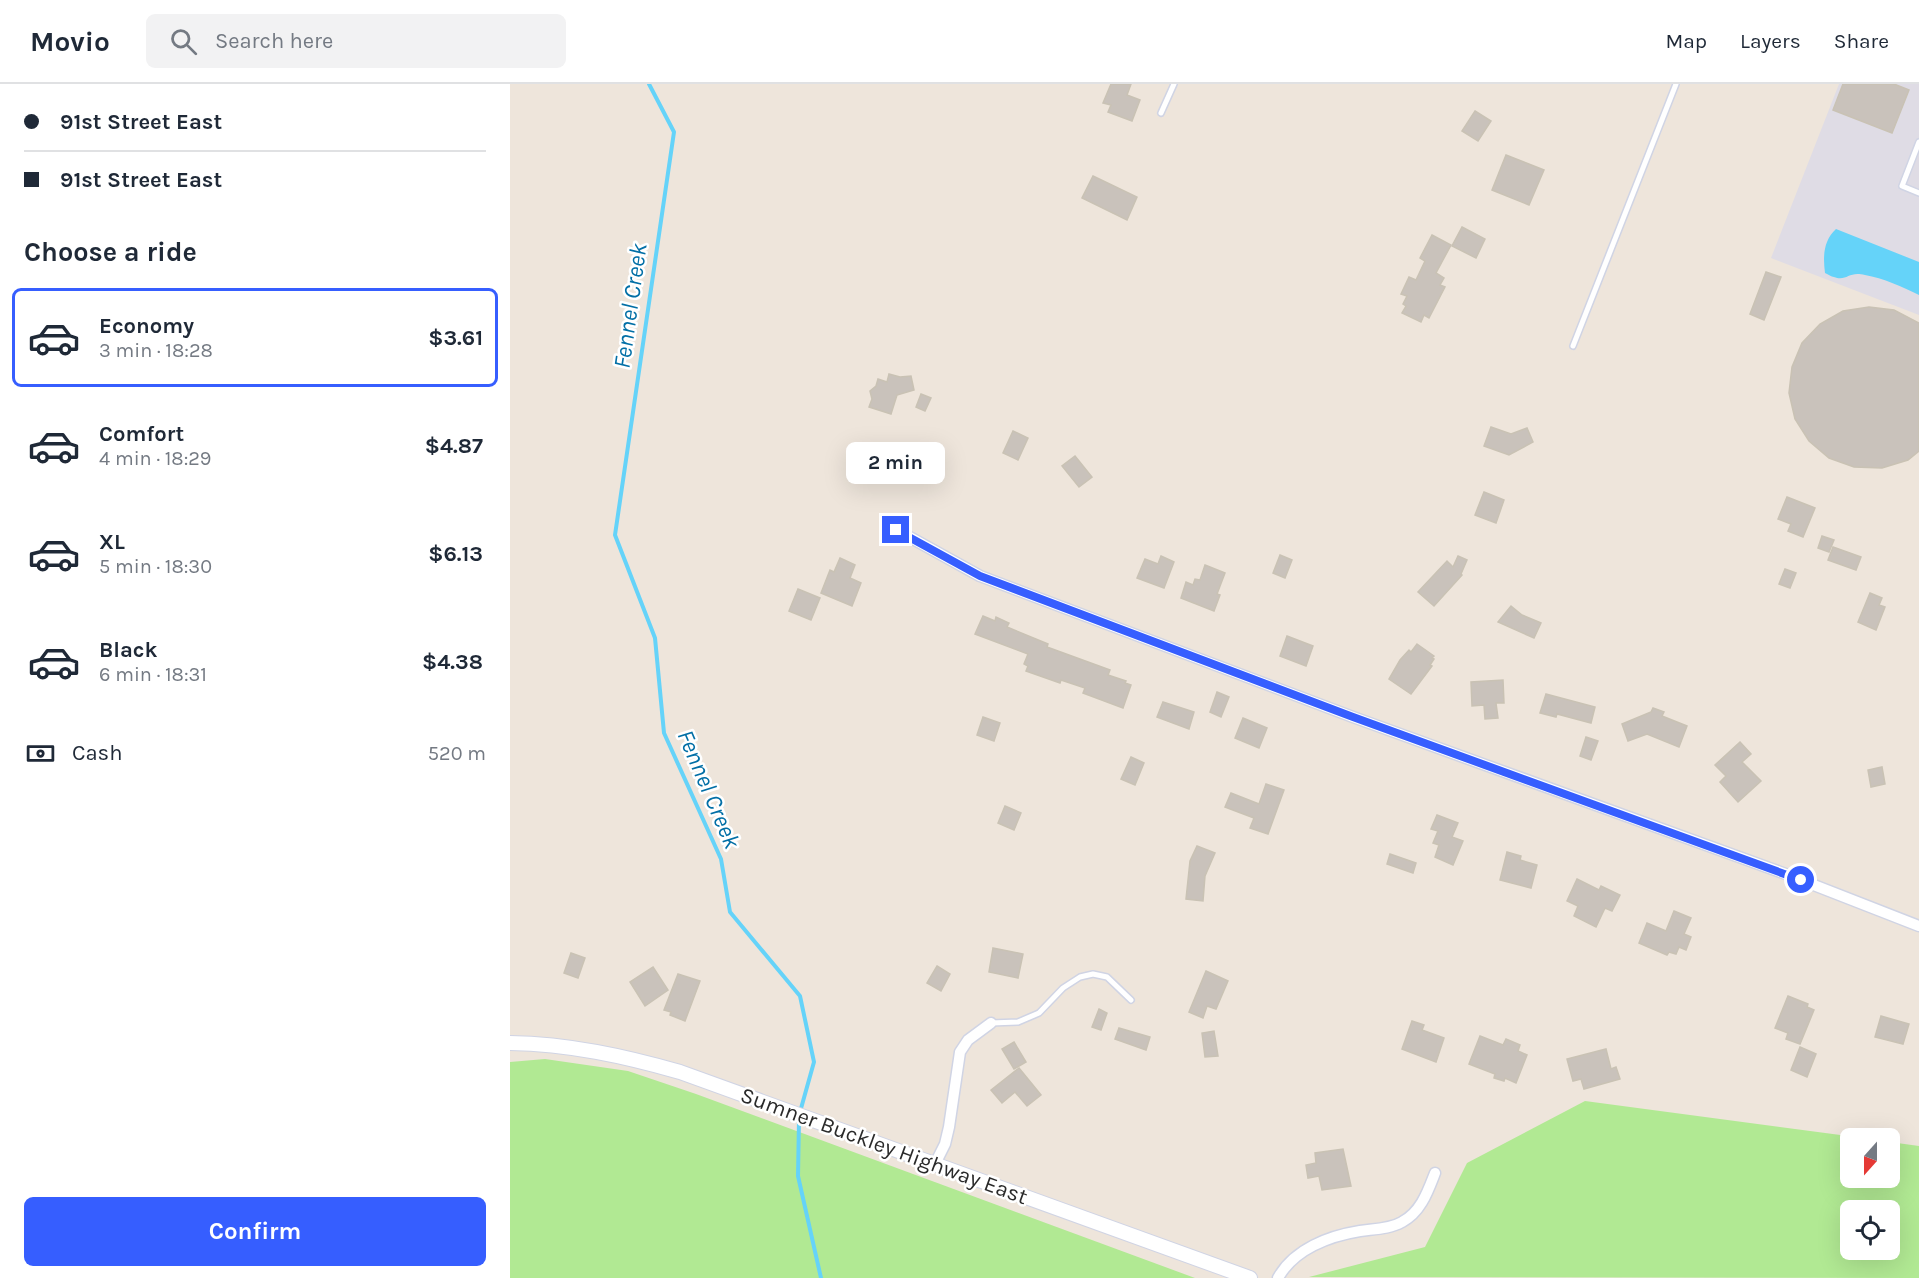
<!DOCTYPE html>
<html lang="en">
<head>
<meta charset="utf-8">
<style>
	body { margin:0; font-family:Karla,sans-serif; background:#f2f2f3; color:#1f2937; height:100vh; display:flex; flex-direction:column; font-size:22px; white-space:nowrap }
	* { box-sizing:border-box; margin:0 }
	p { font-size:20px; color:#747a83 }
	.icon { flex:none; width:33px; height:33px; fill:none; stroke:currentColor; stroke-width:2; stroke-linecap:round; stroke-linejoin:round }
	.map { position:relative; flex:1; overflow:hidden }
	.details { display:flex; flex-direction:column; background:#fff; width:510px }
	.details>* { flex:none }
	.top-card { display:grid; align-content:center; height:132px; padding:0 24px; background:#fff }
	.needle { width:39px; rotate:201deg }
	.tools { position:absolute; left:1330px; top:1044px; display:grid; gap:12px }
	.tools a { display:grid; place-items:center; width:60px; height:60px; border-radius:9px; background:#fff; box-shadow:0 6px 24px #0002; font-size:30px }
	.end { position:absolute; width:27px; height:27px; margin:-14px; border:8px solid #365eff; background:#fff; box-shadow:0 0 0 3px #fff }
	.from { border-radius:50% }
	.bubble { position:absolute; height:42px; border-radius:9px; background:#fff; box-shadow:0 6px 24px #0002; font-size:20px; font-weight:700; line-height:42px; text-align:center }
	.top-card b { display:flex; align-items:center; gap:21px; height:57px; font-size:22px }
	.top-card b+b { border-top:2px solid #e0e1e3 }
	.top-card i { width:15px; height:15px; background:#1f2937 }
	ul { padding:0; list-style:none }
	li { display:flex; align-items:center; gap:18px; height:99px; margin:0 12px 9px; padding:0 12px; border:3px solid transparent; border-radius:9px }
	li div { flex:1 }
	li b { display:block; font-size:22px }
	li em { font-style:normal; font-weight:700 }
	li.selected { border-color:#365eff }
	li>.icon { width:54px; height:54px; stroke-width:1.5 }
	h2 { padding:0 24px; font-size:27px; line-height:72px }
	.pay { display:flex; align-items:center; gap:15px; height:66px; padding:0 24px; font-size:22px }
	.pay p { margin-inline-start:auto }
	.primary-button { display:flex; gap:12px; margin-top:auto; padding:12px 24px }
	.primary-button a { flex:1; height:69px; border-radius:9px; background:#365eff; color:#fff; font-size:24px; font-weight:700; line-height:69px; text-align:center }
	header { display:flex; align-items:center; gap:36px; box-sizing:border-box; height:84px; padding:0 30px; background:#fff; border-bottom:2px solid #e0e1e3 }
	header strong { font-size:28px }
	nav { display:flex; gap:33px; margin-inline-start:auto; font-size:21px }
	.search { width:420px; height:54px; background:#f2f2f3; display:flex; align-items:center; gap:15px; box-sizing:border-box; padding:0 21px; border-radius:9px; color:#747a83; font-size:22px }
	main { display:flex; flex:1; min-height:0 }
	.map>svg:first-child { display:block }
	.industrial { fill:#dfdce5 }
	.green { fill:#b1e993; fill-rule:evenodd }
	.water { fill:#65d3f9 }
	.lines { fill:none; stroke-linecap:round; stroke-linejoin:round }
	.stream { stroke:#65d3f9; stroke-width:4 }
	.building { fill:#c9c2bb; stroke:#c9c2b4; stroke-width:1.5 }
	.service-casing { stroke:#d0d4e4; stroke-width:8 }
	.minor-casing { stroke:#d0d4e4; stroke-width:13 }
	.tertiary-casing { stroke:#d0d4e4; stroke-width:16 }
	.service { stroke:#fff; stroke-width:5 }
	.minor { stroke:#fff; stroke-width:10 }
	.tertiary { stroke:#fff; stroke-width:14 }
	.route { stroke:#365eff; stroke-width:8 }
	.labels { text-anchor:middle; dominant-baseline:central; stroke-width:5; stroke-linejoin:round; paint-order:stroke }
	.street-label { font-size:22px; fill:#2a2a2a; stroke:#fff }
	.water-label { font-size:24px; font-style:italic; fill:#026fa6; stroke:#fff }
</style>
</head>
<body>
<header>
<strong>Movio</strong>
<div class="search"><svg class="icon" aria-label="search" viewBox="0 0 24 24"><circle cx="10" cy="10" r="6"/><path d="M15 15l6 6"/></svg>Search here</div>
<nav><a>Map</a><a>Layers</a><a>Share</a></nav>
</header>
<main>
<section class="details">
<div class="top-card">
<b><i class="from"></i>91st Street East</b>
<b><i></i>91st Street East</b>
</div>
<h2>Choose a ride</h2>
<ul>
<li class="selected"><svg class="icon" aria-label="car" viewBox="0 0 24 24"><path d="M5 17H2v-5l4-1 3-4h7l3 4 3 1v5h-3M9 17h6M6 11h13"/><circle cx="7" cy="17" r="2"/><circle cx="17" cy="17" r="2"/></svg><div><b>Economy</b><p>3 min · 18:28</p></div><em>$3.61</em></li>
<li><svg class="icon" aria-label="car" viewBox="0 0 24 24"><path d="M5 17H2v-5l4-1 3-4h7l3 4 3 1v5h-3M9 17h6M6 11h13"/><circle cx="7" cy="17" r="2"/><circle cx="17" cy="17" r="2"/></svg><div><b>Comfort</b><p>4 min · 18:29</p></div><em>$4.87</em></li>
<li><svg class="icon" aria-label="car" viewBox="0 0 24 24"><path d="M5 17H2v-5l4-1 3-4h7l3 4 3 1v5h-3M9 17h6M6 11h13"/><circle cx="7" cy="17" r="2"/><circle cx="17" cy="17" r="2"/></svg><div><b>XL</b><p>5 min · 18:30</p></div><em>$6.13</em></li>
<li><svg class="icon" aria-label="car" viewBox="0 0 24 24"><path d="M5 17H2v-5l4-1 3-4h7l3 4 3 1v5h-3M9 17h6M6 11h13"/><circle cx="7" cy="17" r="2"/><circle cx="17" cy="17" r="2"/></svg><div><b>Black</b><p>6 min · 18:31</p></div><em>$4.38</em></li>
</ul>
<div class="pay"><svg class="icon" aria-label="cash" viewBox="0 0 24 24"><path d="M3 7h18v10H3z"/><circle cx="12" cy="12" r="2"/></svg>Cash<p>520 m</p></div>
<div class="primary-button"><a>Confirm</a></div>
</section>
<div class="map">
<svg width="1409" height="1194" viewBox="0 0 1409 1194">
	<rect width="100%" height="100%" fill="#eee5db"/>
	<polygon class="industrial" points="1329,0 1409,0 1409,231 1261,174"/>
	<g class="green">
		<polygon points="35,975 118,987 186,1010 685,1194 0,1194 0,978"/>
		<path d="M1075,1017L1353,1054H1341V1094H1380V1058L1409,1062V1194L799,1193L915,1163L957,1079ZM1341,1126H1380V1166H1341Z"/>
	</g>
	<path class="water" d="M1326,145L1409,178V211C1393,203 1373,194 1355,191C1335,186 1338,202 1315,189C1313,173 1313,157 1326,145Z"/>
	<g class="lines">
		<g class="stream">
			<polyline points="139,0 164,48 105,451 145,554 154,649 211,775 220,828 290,912 304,978 290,1028"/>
			<polyline points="289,1036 288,1092 311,1194"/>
		</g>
	</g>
	<g class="building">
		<polygon points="601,0 621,0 617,11 630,16 622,37 598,28 601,21 593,19"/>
		<polygon points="1333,0 1384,0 1399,6 1382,49 1323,26"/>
		<polygon points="965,27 981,37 968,57 952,47"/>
		<polygon points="996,71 1034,86 1019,121 982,106"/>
		<polygon points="583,92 627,113 617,136 572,114"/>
		<polygon points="952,143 975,155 966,174 942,162"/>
		<polygon points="922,151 941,161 926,189 934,194 930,201 935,203 919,234 914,231 911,238 892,229 896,222 893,220 897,212 891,210 899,193 906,196 915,177 910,174"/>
		<polygon points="1256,188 1271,193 1254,236 1240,230"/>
		<polygon points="1359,223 1384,226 1409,239 1409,367 1398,376 1372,384 1344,383 1319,374 1299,357 1285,335 1279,309 1282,283 1292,259 1310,240 1333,227"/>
		<polygon points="379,290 390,293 401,292 404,306 387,311 381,330 359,323 362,315 360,307 366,302 368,295 377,298"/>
		<polygon points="411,310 421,314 415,327 406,323"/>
		<polygon points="981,343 1001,350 1017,344 1023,358 999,371 974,362"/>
		<polygon points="503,347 518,354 508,376 493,369"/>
		<polygon points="565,372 582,393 569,403 552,382"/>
		<polygon points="974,408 994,416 986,439 965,431"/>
		<polygon points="1277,413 1305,424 1293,453 1278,447 1281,440 1268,435"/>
		<polygon points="1312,452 1324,456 1319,468 1308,464"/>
		<polygon points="1323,463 1351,473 1346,486 1318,476"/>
		<polygon points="770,471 782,476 775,494 763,489"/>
		<polygon points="651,472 664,478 654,504 627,494 635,475 648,480"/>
		<polygon points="948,472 957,476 951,490 952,491 924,522 908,508 937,477 943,483"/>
		<polygon points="330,474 345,481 340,494 351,499 342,522 311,509 320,486 324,488"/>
		<polygon points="695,481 715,489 707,510 710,511 704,527 671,514 676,498 683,501 685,495 690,496"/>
		<polygon points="1275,485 1286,489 1280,504 1269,500"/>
		<polygon points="288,505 310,514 301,536 279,527"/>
		<polygon points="1360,509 1372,514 1369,521 1375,523 1366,546 1348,538"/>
		<polygon points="1001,522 1012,531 1031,539 1024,554 988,538"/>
		<polygon points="473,532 485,537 486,533 499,539 497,543 538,560 537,563 600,586 598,591 616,597 615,599 621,601 613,624 573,609 575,604 551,596 550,599 516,587 518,582 514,580 518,570 465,550"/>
		<polygon points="777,552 803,562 796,582 770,572"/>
		<polygon points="907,560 924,572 922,574 924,575 920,581 922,582 901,610 879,595 890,576 899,566 901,568"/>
		<polygon points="993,596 994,619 986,619 988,634 975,635 974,621 962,622 961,598"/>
		<polygon points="707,608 719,613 711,633 700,628"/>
		<polygon points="1036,610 1085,623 1081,639 1047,630 1046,633 1030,629"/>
		<polygon points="653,618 684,628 679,645 647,633"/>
		<polygon points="1143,624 1154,628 1152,632 1177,642 1169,663 1137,650 1118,657 1112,640 1141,628"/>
		<polygon points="473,633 490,639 484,657 467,651"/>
		<polygon points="733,634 757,644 749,664 725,654"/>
		<polygon points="1076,653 1088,657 1081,676 1070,672"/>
		<polygon points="1230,658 1241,670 1232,678 1251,697 1228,718 1210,698 1216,692 1205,681"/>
		<polygon points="621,673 634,679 625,701 611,695"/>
		<polygon points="1372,683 1375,700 1361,703 1358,686"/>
		<polygon points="756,700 774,706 758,750 740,744 744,734 715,723 721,709 749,720"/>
		<polygon points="495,722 511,729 504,746 488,739"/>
		<polygon points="927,731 948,739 942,753 953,757 943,781 925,773 929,761 923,759 928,747 921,745"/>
		<polygon points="687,762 705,769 695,792 693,817 676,815 680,777"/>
		<polygon points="997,768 1011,772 1010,776 1027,781 1021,804 990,796"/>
		<polygon points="880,770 906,779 903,789 877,780"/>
		<polygon points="1067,795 1089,806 1091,802 1110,811 1102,827 1095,824 1086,843 1064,832 1068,822 1057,817"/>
		<polygon points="1164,827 1181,834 1174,850 1181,853 1176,866 1169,863 1166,870 1159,868 1157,871 1129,859 1137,839 1156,847"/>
		<polygon points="483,864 513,870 508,894 479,888"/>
		<polygon points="61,869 75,874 68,894 54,889"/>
		<polygon points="427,882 440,890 431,907 417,899"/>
		<polygon points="143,883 158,906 135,922 120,898"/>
		<polygon points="696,887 718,897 706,925 697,922 693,934 679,928"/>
		<polygon points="168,890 190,897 175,937 160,931 161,928 154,926"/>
		<polygon points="1278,912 1298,920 1297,923 1304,926 1290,960 1276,955 1278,949 1265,944"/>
		<polygon points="589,925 597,929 591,946 582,943"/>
		<polygon points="1371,932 1399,940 1393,960 1365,953"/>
		<polygon points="902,937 914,941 912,946 934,954 926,978 892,965"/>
		<polygon points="609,944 640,953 636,966 605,955"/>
		<polygon points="704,947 708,972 695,973 692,949"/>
		<polygon points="970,952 993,961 996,955 1010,961 1008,967 1017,971 1006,999 995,994 994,997 984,994 985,990 959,980"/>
		<polygon points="504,958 516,978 504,985 492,965"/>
		<polygon points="1290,963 1306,970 1297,993 1281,986"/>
		<polygon points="1096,965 1101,985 1106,983 1110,995 1074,1005 1071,995 1063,997 1057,975"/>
		<polygon points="509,984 531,1011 517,1022 505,1008 492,1019 481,1006"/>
		<polygon points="833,1065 841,1102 812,1106 809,1092 798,1094 796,1081 806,1079 805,1069"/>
	</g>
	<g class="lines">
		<defs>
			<g id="service">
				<polyline points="651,29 664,0"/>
				<polyline points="1409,58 1392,102 1409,109"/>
				<polyline points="1063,262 1166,0"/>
				<polyline points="481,939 508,938 529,929 553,904 570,893 583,890 597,893 621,916"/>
			</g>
			<g id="minor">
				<polyline points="385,445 470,492 843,633 1273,789 1409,842"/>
				<polyline points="425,1080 435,1060 439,1043 450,968 458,956 481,939"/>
				<path d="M768,1194C784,1165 819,1152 850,1147C864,1145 880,1145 892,1138C911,1128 918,1107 925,1089"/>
			</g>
			<path id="tertiary" d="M0,959C59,960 114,972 170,988L740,1194"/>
		</defs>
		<use href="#service" class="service-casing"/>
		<use href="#minor" class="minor-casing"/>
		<use href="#tertiary" class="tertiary-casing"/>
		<use href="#service" class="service"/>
		<use href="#minor" class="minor"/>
		<use href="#tertiary" class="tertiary"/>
	</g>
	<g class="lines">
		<polyline class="route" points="386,446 470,492 843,633 1291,796"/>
	</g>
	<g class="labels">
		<g class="street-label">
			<text transform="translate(374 1062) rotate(20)">Sumner Buckley Highway East</text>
		</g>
		<g class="water-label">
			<text transform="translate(120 222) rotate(-82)">Fennel Creek</text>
			<text transform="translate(199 705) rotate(67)">Fennel Creek</text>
		</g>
	</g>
</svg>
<div class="tools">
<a><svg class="needle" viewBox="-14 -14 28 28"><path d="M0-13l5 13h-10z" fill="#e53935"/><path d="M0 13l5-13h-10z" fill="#747a83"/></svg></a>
<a><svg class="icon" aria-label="locate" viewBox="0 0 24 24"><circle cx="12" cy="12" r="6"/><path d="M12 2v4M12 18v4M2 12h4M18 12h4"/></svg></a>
</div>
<i class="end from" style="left:1291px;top:796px"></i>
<i class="end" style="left:386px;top:446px"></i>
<div class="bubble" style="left:336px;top:358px;width:99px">2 min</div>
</div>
</main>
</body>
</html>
